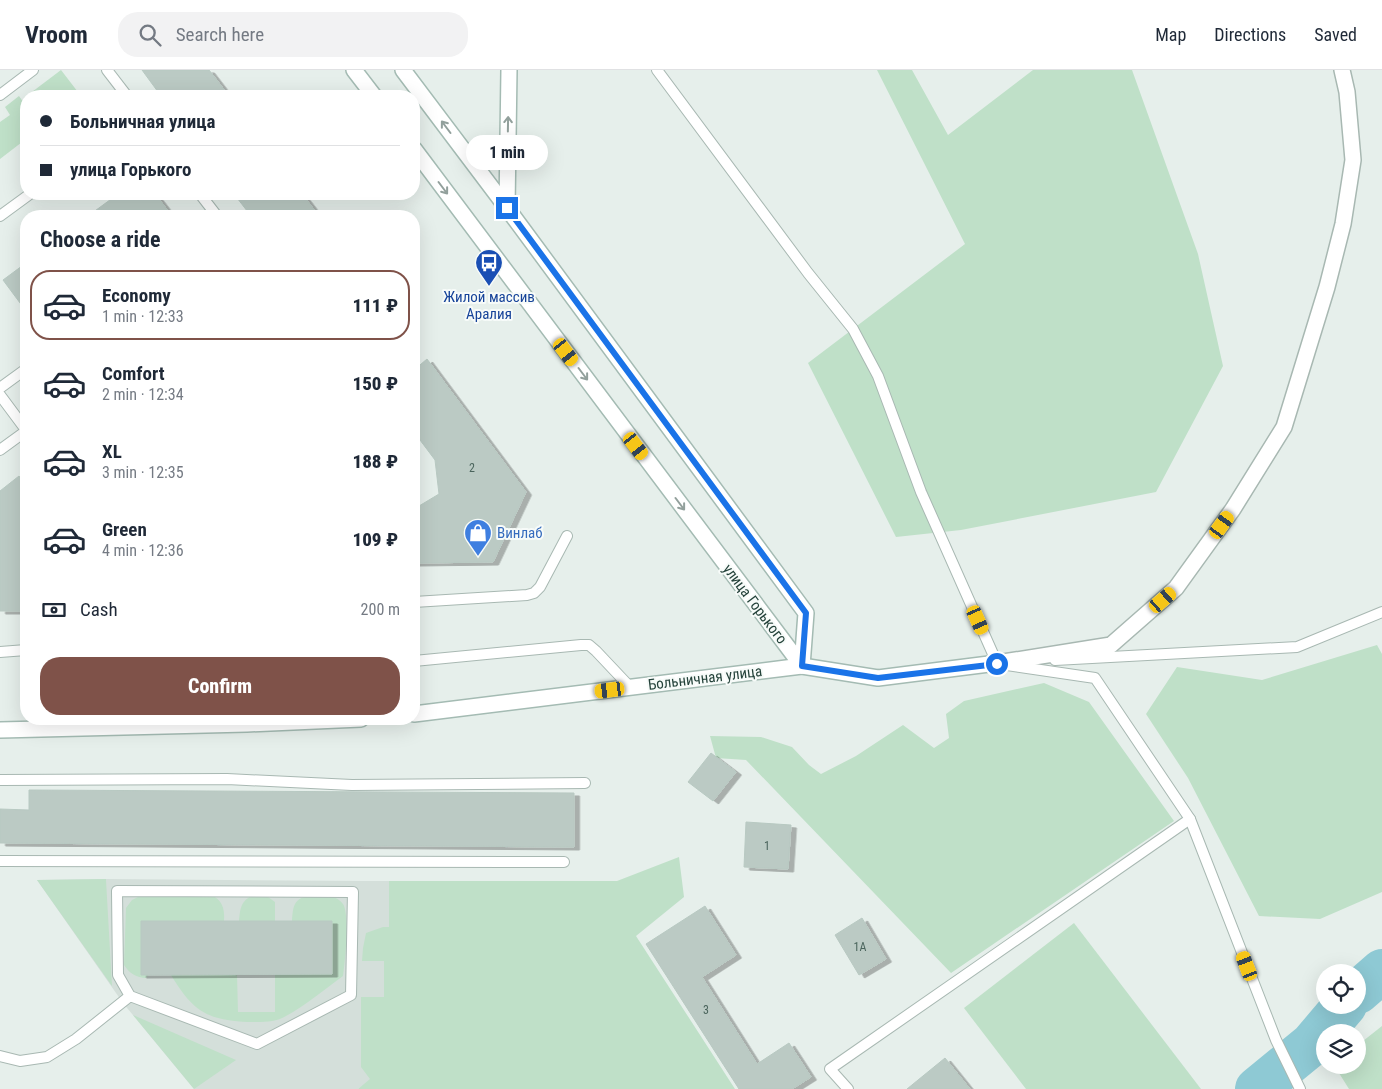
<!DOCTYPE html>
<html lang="en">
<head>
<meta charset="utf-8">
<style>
	body { margin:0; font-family:"Roboto Condensed",sans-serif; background:#f2f2f3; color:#1f2937; height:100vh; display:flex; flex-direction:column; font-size:19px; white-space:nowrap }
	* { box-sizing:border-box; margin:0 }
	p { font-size:16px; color:#747a83 }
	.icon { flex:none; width:28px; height:28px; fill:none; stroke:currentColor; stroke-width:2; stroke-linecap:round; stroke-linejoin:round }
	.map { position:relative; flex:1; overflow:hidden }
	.sheet { position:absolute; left:20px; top:140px; width:400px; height:515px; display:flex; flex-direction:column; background:#fff; border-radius:20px; box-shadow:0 5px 20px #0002 }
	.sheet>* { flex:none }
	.banner { position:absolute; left:20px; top:20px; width:400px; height:110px; border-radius:20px; box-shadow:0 5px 20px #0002; display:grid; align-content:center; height:110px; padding:0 20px; background:#fff }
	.tools { position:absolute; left:1316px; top:894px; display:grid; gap:10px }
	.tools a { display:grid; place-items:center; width:50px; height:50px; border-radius:50%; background:#fff; box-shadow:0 5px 20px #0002; font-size:25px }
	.end { position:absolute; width:22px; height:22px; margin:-11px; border:6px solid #1a73e8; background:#fff; box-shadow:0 0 0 2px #fff }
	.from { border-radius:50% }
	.bubble { position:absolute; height:35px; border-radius:18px; background:#fff; box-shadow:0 5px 20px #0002; font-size:16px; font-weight:800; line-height:35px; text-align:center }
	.car { position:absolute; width:15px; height:30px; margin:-15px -8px; border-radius:6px; box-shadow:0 0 4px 1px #0007; background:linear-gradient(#f5c518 24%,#345 0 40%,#f5c518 0 76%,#345 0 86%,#f5c518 0) }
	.banner b { display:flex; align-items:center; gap:18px; height:48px; font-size:19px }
	.banner b+b { border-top:1px solid #e0e1e3 }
	.banner i { width:12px; height:12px; background:#1f2937 }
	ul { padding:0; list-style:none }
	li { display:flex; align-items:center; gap:15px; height:70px; margin:0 10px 8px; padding:0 10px; border:2px solid transparent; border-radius:20px }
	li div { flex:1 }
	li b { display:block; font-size:19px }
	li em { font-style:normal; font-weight:800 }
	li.on { border-color:#7f5249 }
	li>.icon { width:45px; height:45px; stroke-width:1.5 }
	h2 { padding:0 20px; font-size:22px; line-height:60px }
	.pay { display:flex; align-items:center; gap:12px; height:55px; padding:0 20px; font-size:19px }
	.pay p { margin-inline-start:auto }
	.action { display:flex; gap:10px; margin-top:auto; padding:10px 20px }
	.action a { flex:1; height:58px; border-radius:20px; background:#7f5249; color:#fff; font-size:20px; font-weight:800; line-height:58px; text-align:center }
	header { display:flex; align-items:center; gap:30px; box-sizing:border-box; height:70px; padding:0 25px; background:#fff; border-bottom:1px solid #e0e1e3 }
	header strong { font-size:24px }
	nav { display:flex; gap:28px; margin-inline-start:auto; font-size:18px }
	.search { width:350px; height:45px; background:#f2f2f3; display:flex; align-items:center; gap:12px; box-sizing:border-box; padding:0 18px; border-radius:20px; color:#747a83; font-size:19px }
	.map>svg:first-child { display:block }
	.built { fill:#d4dfda }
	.green { fill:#bfe0c8 }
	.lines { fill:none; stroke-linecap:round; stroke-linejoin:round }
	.river { stroke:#8ec9d4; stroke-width:44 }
	.building { fill:#bbcac4; stroke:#b8c9c2; filter:url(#shadow) }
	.lane-casing { stroke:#a8b8b2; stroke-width:12 }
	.street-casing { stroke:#a8b8b2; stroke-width:18 }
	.secondary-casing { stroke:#a4bbb3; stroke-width:18 }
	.lane { stroke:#fff; stroke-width:10 }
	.street { stroke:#fff; stroke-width:15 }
	.secondary { stroke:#fff; stroke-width:15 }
	.oneway { stroke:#92a09c }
	.route { stroke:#1a73e8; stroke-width:6 }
	.labels { text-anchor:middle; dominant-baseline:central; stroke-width:4; stroke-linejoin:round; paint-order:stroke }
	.number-label { font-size:12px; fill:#4a645c }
	.transit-label { font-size:15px; fill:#164399; stroke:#f7fbf9 }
	.shop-label { font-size:15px; fill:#366cbe; stroke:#f7fbf9; text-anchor:start }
	.street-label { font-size:15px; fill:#24423a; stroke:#f7fbf9 }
</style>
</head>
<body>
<header>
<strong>Vroom</strong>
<div class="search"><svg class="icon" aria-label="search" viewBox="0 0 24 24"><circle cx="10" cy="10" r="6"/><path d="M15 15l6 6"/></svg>Search here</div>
<nav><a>Map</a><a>Directions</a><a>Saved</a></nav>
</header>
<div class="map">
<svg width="1382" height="1019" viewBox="0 0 1382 1019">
	<defs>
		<filter id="shadow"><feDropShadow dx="5.5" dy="3" stdDeviation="0" flood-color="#0004"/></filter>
	</defs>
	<rect width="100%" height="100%" fill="#e6efeb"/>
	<polygon class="built" points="106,809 364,811 617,811 601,847 358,1019 194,1019 123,933 37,810"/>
	<g class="green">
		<polygon points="61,0 81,26 26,26 26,30 24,28"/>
		<polygon points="877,0 912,0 948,65 1033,0 1132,0 1198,184 1223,296 1156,422 961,460 896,467 808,293 965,174"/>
		<polygon points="19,26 26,36 26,69 0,89 0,52 10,45 5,37"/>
		<polygon points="1377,575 1382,584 1382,822 1320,849 1259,846 1188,708 1146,644 1177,597 1262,610"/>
		<polygon points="1044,613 1089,632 1174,751 951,903 746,690 716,688 710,666 761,667 792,677 809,695 821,704 856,686 903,655 934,678 949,668 946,644 964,631"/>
		<polygon points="679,787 684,827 636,866 735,1019 358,1019 370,1009 361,997 361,927 384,927 384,891 362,891 363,878 366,863 383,857 389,857 389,811 617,811"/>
		<polygon points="106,809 106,810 112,916 37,810"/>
		<path d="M144,824H209C222,829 225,838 224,851H141V904L148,905L146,908C137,908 129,903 124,895L126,838L132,830Z"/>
		<path d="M254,825L268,827L275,832V851H239C240,838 241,830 254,825Z"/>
		<path d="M310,825C321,825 336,824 343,834C350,845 345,892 343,906C325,919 306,935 286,946C275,953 261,952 248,952C206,950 193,941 171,905L237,904L238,942H275V904H332V851H292C293,835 294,829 310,825Z"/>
		<polygon points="1074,853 1201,1019 1026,1019 964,938"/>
		<polygon points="133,945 236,990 194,1019"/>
		<polygon points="1382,956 1382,1019 1349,1019 1334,995 1358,995 1358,975"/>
	</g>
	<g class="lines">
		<g class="river">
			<polyline points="1358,922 1382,901"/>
			<polyline points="1257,1019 1312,974 1345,935"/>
		</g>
	</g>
	<g class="building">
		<polygon points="142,0 209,0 229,26 161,26"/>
		<polygon points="118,124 155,124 172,146 88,146"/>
		<polygon points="234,124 302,124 319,146 251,146"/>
		<polygon points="26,193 26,241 3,210"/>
		<polygon points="427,289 526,422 493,492 414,493 414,439 439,424 435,390 414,362 414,300"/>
		<polygon points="19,406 26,415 26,541 0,541 0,421"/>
		<polygon points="711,683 736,702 713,731 688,712"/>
		<polygon points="29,720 574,723 574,777 0,773 0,739 29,740"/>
		<polygon points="746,752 791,755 788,799 744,797"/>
		<polygon points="705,836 736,885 702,907 757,994 789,973 811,1007 792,1019 739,1019 646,874"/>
		<polygon points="862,848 886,889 859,905 835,865"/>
		<polygon points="141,851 332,851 332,904 141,905"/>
		<polygon points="945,988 970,1019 907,1019"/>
	</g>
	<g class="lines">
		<defs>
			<g id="lane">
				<polyline points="107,0 127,26"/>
				<polyline points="657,0 808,203 853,259 878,306 921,422 997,593"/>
				<polyline points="0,25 33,0"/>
				<polyline points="200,124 217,146"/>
				<polyline points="0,146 30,124"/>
				<polyline points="0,318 26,299"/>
				<polyline points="0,325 26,360"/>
				<polyline points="0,380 26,361"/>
				<polyline points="414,532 527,525 534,523 540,517 567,466"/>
				<polyline points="0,582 26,580"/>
				<polyline points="1055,590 1297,577 1382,542"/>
				<polyline points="414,591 581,575 589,575 596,581 630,617"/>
				<polyline points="1007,595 1095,608 1190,749 1276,970 1300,1019"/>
				<polyline points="0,710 227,709 352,715 585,713"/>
				<polyline points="0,791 564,792"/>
				<polyline points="0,986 20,991 47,987 76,969 130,926 118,905 117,821 353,822 351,925 257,974 130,926"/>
				<polyline points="848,1019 830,999 1190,749"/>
			</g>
			<polyline id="street" points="997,593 1111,575 1176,518 1233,439 1284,357 1327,217 1343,154 1353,90 1347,22 1342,0"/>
			<g id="secondary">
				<polyline points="354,0 374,26"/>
				<polyline points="403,0 507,138 806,543 802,596"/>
				<polyline points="414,79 802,596"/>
				<polyline points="507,138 509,0"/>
				<polyline points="414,644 802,596 878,608 997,593"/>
				<polyline points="0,660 247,654 361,649"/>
			</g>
		</defs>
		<use href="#lane" class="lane-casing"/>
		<use href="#street" class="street-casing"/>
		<use href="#secondary" class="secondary-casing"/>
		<use href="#lane" class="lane"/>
		<use href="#street" class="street"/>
		<use href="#secondary" class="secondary"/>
	</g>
	<defs><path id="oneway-shaft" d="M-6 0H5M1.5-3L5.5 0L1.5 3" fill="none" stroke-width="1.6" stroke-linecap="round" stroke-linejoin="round" transform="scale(1.25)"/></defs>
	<g class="oneway">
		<use href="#oneway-shaft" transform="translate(508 54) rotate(-89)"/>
		<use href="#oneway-shaft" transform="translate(446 57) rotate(-127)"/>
		<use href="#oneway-shaft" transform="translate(443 118) rotate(53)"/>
		<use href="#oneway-shaft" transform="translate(583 304) rotate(53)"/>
		<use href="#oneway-shaft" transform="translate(680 434) rotate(53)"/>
	</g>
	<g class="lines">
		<polyline class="route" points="507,138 806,543 802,596 878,608 997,594"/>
	</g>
	<defs>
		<symbol id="bus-pin" viewBox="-11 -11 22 30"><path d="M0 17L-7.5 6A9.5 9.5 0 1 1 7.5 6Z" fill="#1a4fb4" stroke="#f7fbf9"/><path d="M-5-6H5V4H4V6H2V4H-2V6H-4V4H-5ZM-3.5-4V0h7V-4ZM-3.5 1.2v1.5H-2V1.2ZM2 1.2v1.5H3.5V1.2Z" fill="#fff"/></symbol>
		<symbol id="shop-pin" viewBox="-11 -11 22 30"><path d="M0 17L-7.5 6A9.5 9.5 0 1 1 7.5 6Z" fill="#3f7fe0" stroke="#f7fbf9"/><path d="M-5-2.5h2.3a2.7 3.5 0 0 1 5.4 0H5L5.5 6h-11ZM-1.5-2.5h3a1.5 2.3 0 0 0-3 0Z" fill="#fff"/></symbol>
	</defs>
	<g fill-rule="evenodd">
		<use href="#bus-pin" x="473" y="177" width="32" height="43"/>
		<use href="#shop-pin" x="462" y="447" width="32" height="43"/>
	</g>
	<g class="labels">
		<g class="number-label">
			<text x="472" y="398">2</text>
			<text x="767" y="776">1</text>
			<text x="860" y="877">1А</text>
			<text x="706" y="940">3</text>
		</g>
		<g class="transit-label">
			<text x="489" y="227">Жилой массив<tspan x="489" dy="17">Аралия</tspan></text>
		</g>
		<g class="shop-label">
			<text x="497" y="463">Винлаб</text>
		</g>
		<g class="street-label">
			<text transform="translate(755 534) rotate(53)">улица Горького</text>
			<text transform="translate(705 608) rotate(-7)">Больничная улица</text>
		</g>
	</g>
</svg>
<div class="tools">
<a><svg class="icon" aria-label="locate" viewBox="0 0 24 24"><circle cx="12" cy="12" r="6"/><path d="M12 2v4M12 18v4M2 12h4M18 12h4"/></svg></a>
<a><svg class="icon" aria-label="layers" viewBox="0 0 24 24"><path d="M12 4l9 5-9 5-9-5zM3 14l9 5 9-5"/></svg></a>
</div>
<i class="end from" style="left:997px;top:594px"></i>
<i class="end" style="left:507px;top:138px"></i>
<div class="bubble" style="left:466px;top:65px;width:82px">1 min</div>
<i class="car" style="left:566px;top:282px;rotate:143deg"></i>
<i class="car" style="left:636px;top:376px;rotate:143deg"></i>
<i class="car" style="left:1222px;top:455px;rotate:36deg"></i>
<i class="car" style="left:1163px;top:530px;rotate:49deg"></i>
<i class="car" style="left:978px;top:550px;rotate:156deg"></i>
<i class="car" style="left:610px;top:620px;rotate:263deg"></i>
<i class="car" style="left:1247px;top:896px;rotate:339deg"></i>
<div class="banner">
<b><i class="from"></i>Больничная улица</b>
<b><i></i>улица Горького</b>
</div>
<section class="sheet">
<h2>Choose a ride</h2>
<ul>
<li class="on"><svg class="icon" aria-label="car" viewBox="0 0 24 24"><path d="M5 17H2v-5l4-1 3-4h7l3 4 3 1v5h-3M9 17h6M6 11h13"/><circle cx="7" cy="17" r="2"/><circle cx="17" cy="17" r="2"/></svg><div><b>Economy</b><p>1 min · 12:33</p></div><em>111 ₽</em></li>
<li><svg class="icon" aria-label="car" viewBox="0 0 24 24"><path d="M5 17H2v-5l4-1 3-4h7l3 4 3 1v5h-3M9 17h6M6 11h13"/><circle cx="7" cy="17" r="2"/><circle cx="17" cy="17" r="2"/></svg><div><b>Comfort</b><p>2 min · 12:34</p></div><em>150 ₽</em></li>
<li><svg class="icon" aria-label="car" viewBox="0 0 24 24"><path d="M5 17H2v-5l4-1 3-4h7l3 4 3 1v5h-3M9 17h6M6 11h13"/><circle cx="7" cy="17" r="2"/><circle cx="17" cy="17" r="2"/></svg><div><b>XL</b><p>3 min · 12:35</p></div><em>188 ₽</em></li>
<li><svg class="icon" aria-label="car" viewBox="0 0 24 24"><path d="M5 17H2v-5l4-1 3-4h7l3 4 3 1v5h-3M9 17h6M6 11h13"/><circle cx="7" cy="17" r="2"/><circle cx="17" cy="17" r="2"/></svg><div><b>Green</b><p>4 min · 12:36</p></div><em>109 ₽</em></li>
</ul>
<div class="pay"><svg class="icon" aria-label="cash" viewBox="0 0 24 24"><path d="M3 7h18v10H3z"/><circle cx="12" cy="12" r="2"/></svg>Cash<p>200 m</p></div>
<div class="action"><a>Confirm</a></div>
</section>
</div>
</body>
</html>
